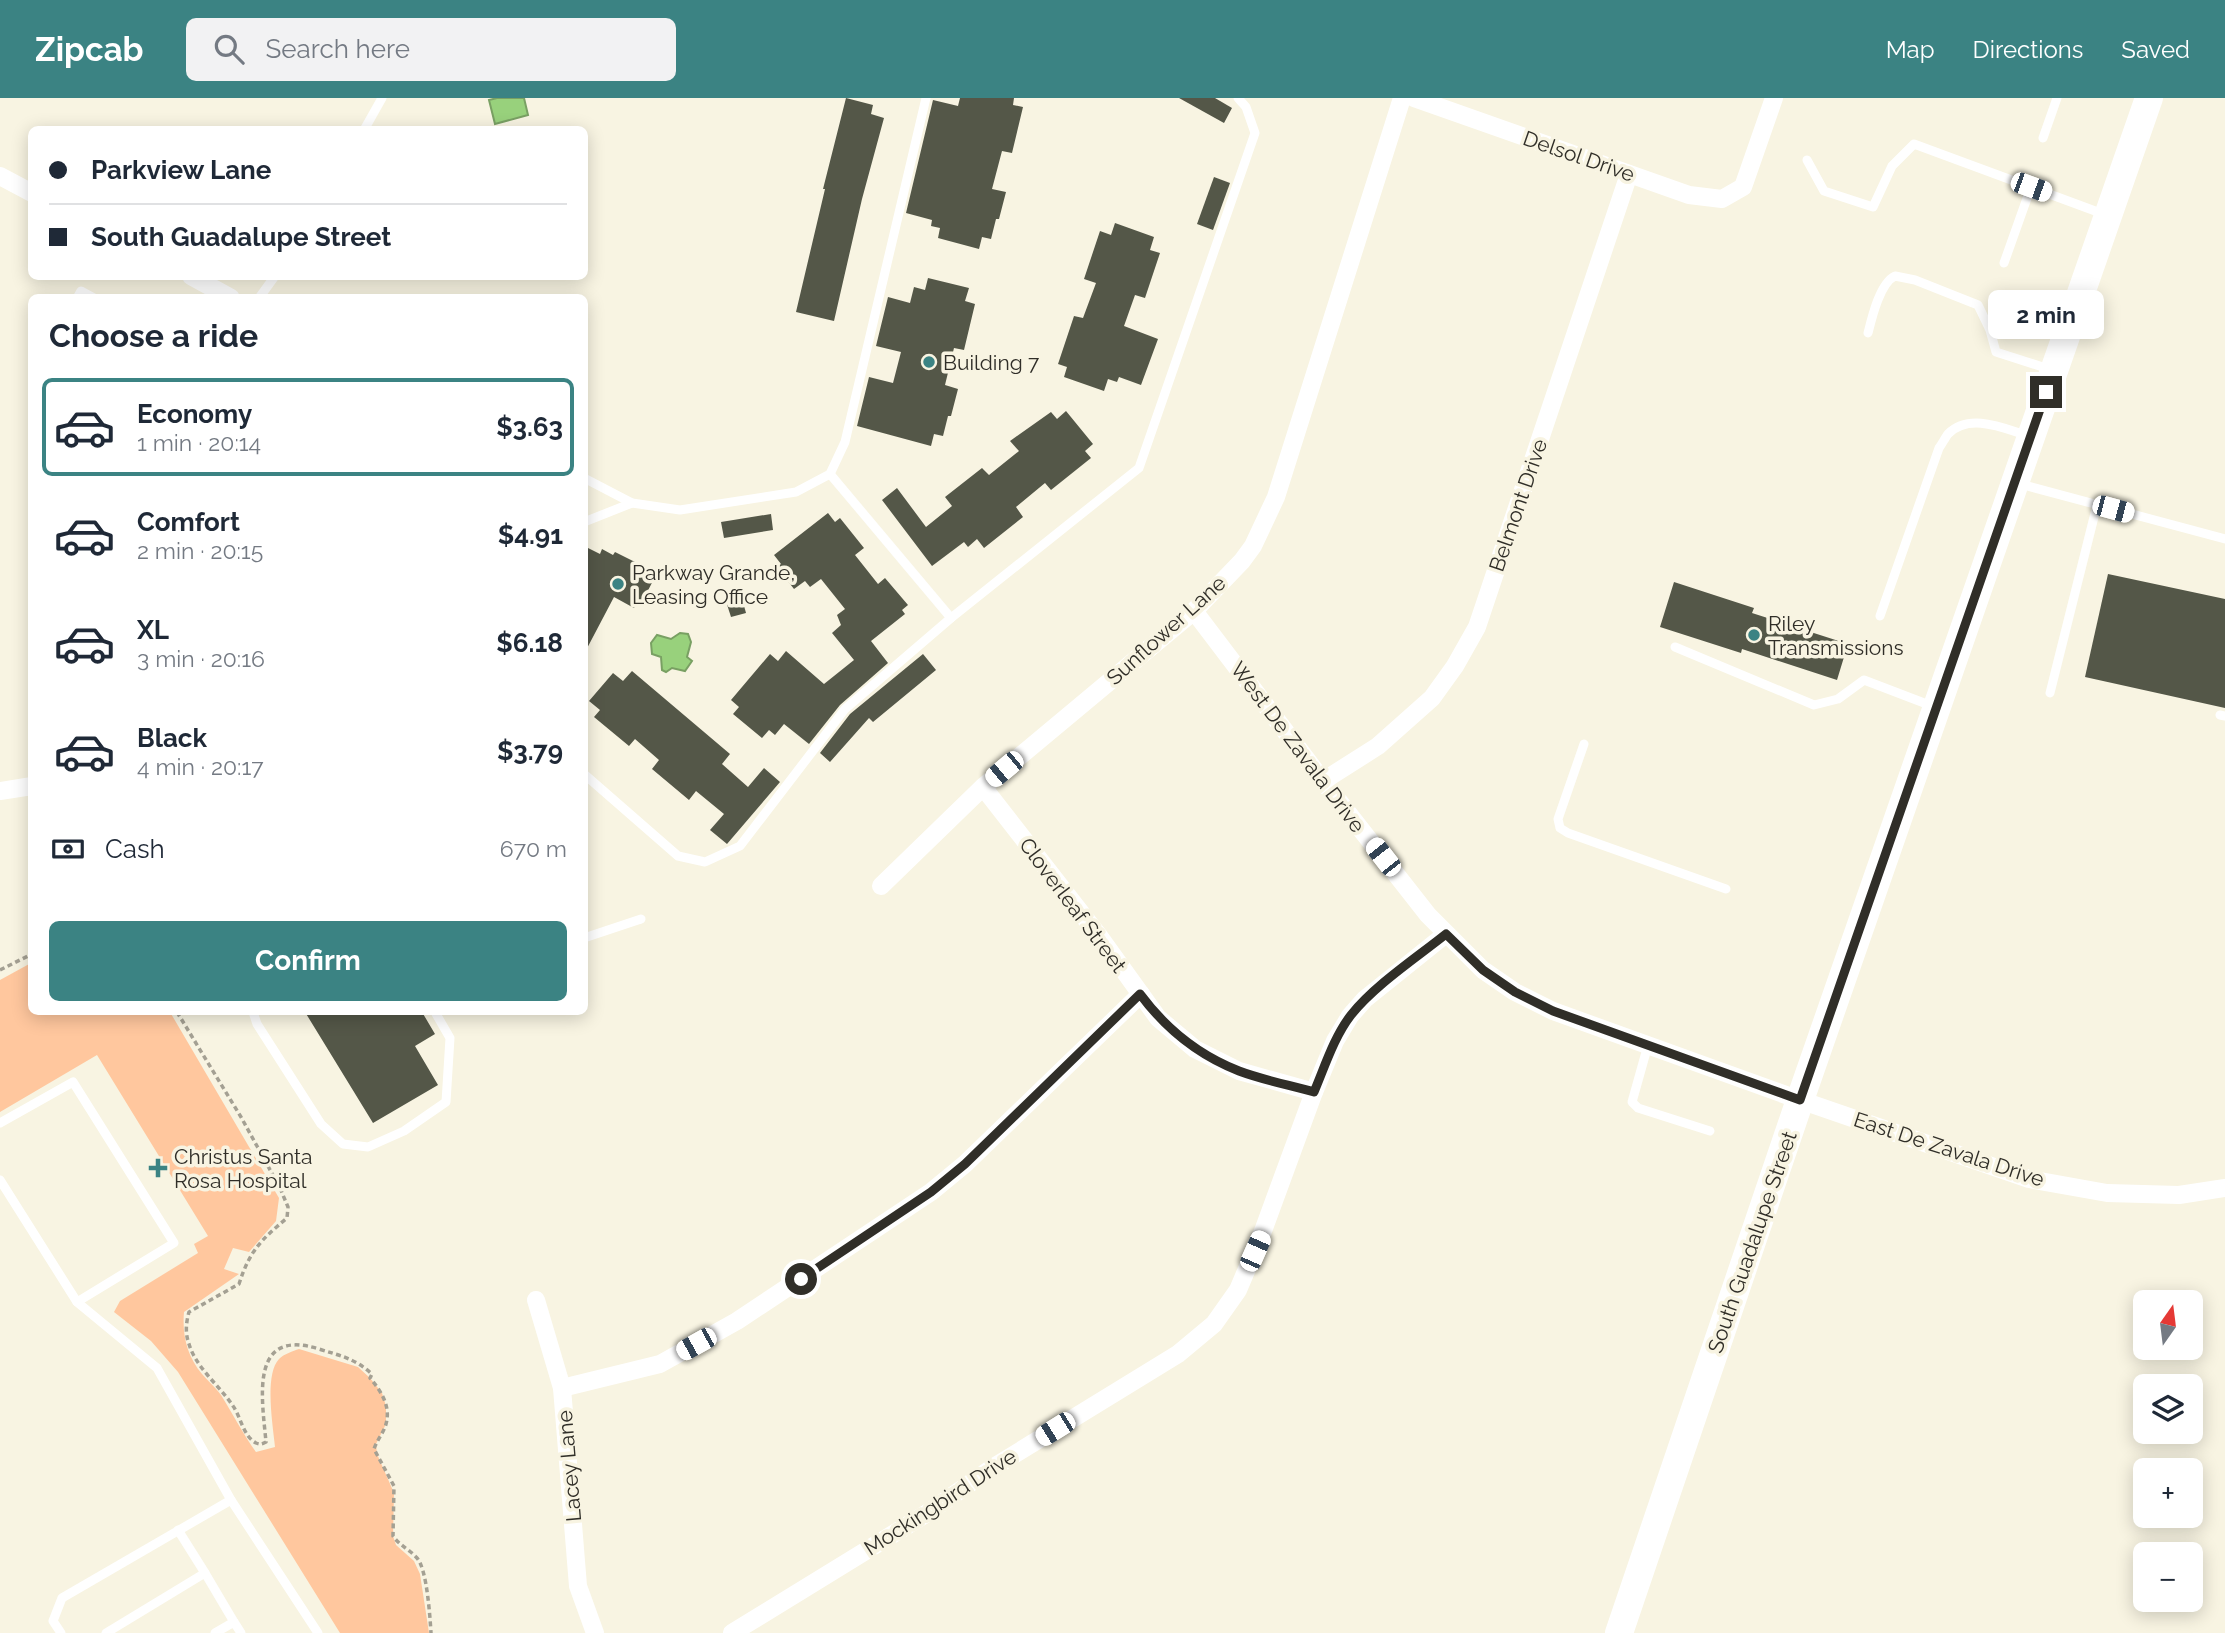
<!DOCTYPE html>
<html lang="en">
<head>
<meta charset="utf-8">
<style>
	body { margin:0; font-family:Raleway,sans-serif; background:#f2f2f3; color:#1f2937; height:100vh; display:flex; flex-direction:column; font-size:26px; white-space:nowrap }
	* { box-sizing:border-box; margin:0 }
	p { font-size:23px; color:#747a83 }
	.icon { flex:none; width:38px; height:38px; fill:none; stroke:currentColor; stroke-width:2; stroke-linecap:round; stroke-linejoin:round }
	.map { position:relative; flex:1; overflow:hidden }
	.panel { position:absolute; left:28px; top:196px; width:560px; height:721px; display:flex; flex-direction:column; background:#fff; border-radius:10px; box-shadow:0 4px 18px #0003 }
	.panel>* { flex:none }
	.banner { position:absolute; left:28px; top:28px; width:560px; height:154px; border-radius:10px; box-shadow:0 4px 18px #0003; display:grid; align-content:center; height:154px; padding:0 21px; background:#fff }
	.needle { width:46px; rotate:14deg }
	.buttons { position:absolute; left:2133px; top:1192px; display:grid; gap:14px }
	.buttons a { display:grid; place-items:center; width:70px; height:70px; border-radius:10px; background:#fff; box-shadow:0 4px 18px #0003; font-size:35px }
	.end { position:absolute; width:32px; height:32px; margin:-16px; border:9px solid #302e28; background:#fff; box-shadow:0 0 0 4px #fff }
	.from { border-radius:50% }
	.bubble { position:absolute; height:49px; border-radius:10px; background:#fff; box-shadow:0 4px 18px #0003; font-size:23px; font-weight:700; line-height:49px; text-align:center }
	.car { position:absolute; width:21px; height:42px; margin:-21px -10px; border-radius:9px; box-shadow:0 0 5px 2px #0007; background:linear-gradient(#fff 24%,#345 0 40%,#fff 0 76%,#345 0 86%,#fff 0) }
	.banner b { display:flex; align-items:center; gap:24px; height:66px; font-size:26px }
	.banner b+b { border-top:2px solid #e0e1e3 }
	.banner i { width:18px; height:18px; background:#1f2937 }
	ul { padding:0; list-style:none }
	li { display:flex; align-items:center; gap:21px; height:98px; margin:0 14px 10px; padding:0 7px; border:4px solid transparent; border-radius:10px }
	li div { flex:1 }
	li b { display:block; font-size:26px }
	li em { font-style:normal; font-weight:700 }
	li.active { border-color:#3b8383 }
	li>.icon { width:63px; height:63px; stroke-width:1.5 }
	h2 { padding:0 21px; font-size:32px; line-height:84px }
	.pay { display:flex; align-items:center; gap:18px; height:77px; padding:0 21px; font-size:26px }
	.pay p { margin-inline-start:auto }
	.primary-button { display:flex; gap:14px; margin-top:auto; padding:14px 21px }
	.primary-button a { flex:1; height:80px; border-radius:10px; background:#3b8383; color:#fff; font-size:28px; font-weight:700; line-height:80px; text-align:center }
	header { display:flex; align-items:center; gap:42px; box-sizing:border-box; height:98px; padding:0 35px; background:#3b8383; color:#fff }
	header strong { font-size:33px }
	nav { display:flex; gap:38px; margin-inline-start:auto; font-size:24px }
	.search { width:490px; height:63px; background:#f2f2f3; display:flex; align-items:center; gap:18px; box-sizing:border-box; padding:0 24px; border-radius:10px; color:#747a83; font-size:26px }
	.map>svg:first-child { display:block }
	.green { fill:#ffc79e }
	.water { fill:#98d17c; stroke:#79a063; stroke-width:2 }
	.building { fill:#545748 }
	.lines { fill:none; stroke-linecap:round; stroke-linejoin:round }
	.path { stroke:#a4a093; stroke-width:3.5; stroke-dasharray:5 3.5; stroke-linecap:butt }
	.service { stroke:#fff; stroke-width:9 }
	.minor { stroke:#fff; stroke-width:18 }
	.primary { stroke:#fff; stroke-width:28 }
	.route { stroke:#302e28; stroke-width:9 }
	.poi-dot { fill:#3b8383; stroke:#f8f4e2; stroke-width:2.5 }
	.labels { text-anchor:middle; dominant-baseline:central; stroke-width:7; stroke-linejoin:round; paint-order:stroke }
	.street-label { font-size:21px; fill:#302e28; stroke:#f8f4e2 }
	.poi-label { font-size:21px; fill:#302e28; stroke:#f8f4e2; text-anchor:start }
</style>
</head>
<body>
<header>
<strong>Zipcab</strong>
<div class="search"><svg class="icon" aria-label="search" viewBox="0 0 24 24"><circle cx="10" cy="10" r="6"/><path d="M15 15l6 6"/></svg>Search here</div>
<nav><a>Map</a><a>Directions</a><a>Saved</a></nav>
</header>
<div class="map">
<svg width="2225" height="1535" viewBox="0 0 2225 1535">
	<rect width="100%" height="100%" fill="#f8f4e2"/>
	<path class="green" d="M31,865L32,914H170L279,1100L276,1123L249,1154L233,1150L224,1171L239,1176L184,1214C182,1237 187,1258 202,1276C208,1283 216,1290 221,1297C233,1316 243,1336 256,1354L275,1349C273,1328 264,1277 279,1261C284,1256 293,1253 299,1251L358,1269L370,1280L382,1295L386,1308V1326L376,1346L377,1356L394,1395L393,1438L396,1447L414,1463L420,1476L429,1535H340L178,1274L151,1243L114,1214L120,1203L198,1155L194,1146L208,1138L97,957L0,1014V882Z"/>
	<g class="water">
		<polygon points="497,0 524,0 528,17 495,26 489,2"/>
		<polygon points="680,535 688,536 691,544 687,559 692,563 685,573 672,570 666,574 662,572 661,559 652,556 651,545 657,537 671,541"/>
	</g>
	<g class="building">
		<polygon points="846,0 873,7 871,16 884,20 862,101 834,223 796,214 825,91 823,91"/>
		<polygon points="960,0 1014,0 1013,7 1023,9 1012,55 1002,53 992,91 1006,94 999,121 996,121 991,141 982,139 979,151 938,140 940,130 931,128 932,122 906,115 933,2 958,8"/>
		<polygon points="1179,0 1215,0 1232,10 1224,25"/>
		<polygon points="1214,79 1230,85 1213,132 1197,126"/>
		<polygon points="1115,125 1154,139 1150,152 1160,155 1145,200 1135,197 1124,228 1158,241 1141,287 1119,279 1117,284 1108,281 1104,293 1064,279 1067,269 1058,266 1074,218 1083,220 1096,185 1084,181 1100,133 1111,137"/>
		<polygon points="928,180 969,190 965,203 975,206 964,252 954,250 945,287 958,291 951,318 948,318 943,338 934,336 931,348 857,328 869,279 893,285 901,254 876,248 888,199 910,205 914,189 925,192"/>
		<polygon points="1066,313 1093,346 1085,353 1091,360 1051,392 1045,385 1016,409 1023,419 984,450 977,441 968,449 964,444 932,468 882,402 897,390 926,429 952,408 945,399 982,370 989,377 1019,353 1010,343 1051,314 1057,321"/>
		<polygon points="828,415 835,424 840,420 864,450 855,457 878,486 885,480 908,507 902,512 905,516 871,543 888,565 840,607 809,646 784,626 775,637 769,632 762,640 733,616 739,609 731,602 770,556 778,563 786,553 824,586 854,562 832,535 841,527 837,517 845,511 821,481 810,489 805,483 794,491 777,469 781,466 774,457"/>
		<polygon points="771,416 773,432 724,440 721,424"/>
		<polygon points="584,448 600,456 602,451 613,457 615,454 657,475 640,508 637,506 634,510 614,499 584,556"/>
		<polygon points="2108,476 2225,501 2225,610 2085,579"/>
		<polygon points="1674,484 1754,510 1752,515 1848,546 1837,582 1742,551 1741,555 1660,529"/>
		<polygon points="739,490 746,515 731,519 723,494"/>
		<polygon points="923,556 936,572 873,624 869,620 830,664 820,655 850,616"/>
		<polygon points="632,573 730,656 722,666 748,689 764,670 780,684 727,746 710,732 724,716 696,693 689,702 652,671 659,662 635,641 629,648 594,619 600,612 589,603 613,575 623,583"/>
		<polygon points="305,914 422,914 435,936 415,948 438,987 373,1025"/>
	</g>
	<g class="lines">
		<g class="path">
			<polyline points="0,872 32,856"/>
			<path d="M177,914L241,1019L280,1090L288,1109L287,1120C261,1142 250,1152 239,1186L189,1214C186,1225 185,1235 189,1246C196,1270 220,1288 233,1308C241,1319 243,1338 256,1345C261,1347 262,1346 266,1344C262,1300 249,1229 319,1251C341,1258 354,1260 372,1276L370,1280C381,1293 391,1308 386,1326C384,1334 377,1342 374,1351L394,1388L393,1438C399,1447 409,1451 417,1460C427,1471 430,1519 431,1535"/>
		</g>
		<g class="service">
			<polyline points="364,32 382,0"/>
			<polyline points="2043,40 2057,0"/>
			<polyline points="1807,62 1824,93 1873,109 1892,68 1914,46 2106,117"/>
			<polyline points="2004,165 2031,89"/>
			<polyline points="77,200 81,193 94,200"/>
			<polyline points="259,200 275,178"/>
			<path d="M1868,235C1872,219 1880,185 1895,178L1915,182L1978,207L1990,232L1996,254L2052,272"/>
			<polyline points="830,376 951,520"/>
			<polyline points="584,380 632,405 680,412 796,394 830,376 845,344 926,0"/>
			<polyline points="2020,386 2225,441"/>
			<polyline points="584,424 632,405"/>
			<path d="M1880,518L1939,350C1942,346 1945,340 1948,336C1970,314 2005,331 2029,338"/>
			<polyline points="1675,549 1814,607 1838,601 1864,582 1932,608"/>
			<polyline points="2050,595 2097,407"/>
			<polyline points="2220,617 2225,618"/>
			<polyline points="1584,646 1558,721 1560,730 1568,735 1726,791"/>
			<polyline points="584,676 678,758 705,764 740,748 845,611 951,520 1139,370 1255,35 1246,9 1238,0"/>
			<polyline points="584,840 641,821"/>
			<polyline points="253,914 257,926 321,1026 343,1046 368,1049 404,1033 446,1004 450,940 435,914"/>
			<polyline points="1648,947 1632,1004 1638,1010 1710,1033"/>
			<polyline points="0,1025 73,984 174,1145 77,1204"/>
			<polyline points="0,1082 77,1204 157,1270 231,1402 318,1535"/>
			<polyline points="205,1475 234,1524"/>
			<polyline points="61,1535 53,1523 62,1500 231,1402"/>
			<polyline points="106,1535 205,1475 178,1432"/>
			<polyline points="215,1535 234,1524 241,1535"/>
		</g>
		<g class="minor">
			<polyline points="1414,0 1689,97 1722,101 1743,89 1774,0"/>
			<polyline points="0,78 32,95"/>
			<polyline points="191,178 231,200"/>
			<polyline points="1194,513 1323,683 1428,817 1483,872 1515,894 1553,913 1800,1002 2029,1081 2107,1095 2179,1097 2225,1090"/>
			<polyline points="1323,683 1378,648 1432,600 1455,568 1477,529 1629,76"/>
			<polyline points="983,689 1099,838 1158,920 1195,951 1239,973 1314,994"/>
			<polyline points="0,693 32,688"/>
			<polyline points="881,788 983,689 1194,513 1242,463 1253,448 1276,399 1402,0"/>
			<polyline points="536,1202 562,1290 578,1488 595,1535"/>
			<polyline points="562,1290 660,1266 737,1223 931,1094 965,1066 1141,896"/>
			<polyline points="732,1535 929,1414 989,1372 1178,1256 1214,1226 1238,1192 1263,1133 1314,994 1335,943 1350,918 1365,901 1446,836"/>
		</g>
		<polyline class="primary" points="1619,1535 1800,1002 2149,0"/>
	</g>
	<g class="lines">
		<path class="route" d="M801,1181L931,1094L965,1066L1140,896C1166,931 1198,957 1239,973C1263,982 1289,987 1314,994C1325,968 1334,939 1351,917C1375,887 1416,860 1446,836L1483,872L1515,894L1553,913L1800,1002L2046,294"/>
	</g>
	<g class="poi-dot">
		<circle cx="929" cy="264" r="7"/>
		<circle cx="618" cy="486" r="7"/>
		<circle cx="1754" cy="537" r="7"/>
		<path d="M154.5 1059.5h7v7h7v7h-7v7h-7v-7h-7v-7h7z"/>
	</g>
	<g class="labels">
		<g class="street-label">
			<text transform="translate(1579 58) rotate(19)">Delsol Drive</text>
			<text transform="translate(1518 407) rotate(-71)">Belmont Drive</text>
			<text transform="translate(1166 532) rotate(-42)">Sunflower Lane</text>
			<text transform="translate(1298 649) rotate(53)">West De Zavala Drive</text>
			<text transform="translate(1073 807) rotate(53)">Cloverleaf Street</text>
			<text transform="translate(1949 1051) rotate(18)">East De Zavala Drive</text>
			<text transform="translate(1752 1144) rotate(-71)">South Guadalupe Street</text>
			<text transform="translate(569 1368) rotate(-95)">Lacey Lane</text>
			<text transform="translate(940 1404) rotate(-33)">Mockingbird Drive</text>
		</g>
		<g class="poi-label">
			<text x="943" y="264">Building 7</text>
			<text x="632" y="474">Parkway Grande,<tspan x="632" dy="24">Leasing Office</tspan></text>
			<text x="1768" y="525">Riley<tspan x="1768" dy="24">Transmissions</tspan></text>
			<text x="174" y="1058">Christus Santa<tspan x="174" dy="24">Rosa Hospital</tspan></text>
		</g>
	</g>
</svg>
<div class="buttons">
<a><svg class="needle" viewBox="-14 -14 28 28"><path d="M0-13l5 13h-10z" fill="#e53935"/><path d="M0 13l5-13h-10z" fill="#747a83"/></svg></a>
<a><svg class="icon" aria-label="layers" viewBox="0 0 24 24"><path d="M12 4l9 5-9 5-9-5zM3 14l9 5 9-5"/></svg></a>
<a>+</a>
<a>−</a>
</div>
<i class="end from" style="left:801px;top:1181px"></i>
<i class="end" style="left:2046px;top:294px"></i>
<div class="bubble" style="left:1988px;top:192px;width:116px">2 min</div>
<i class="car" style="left:2031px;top:89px;rotate:110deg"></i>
<i class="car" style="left:2113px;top:411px;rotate:105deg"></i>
<i class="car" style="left:1004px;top:671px;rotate:230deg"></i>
<i class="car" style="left:1383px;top:759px;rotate:322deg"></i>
<i class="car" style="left:1255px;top:1153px;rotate:24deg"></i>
<i class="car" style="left:696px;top:1246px;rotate:241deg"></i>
<i class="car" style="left:1055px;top:1331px;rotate:238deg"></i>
<div class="banner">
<b><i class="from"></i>Parkview Lane</b>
<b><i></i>South Guadalupe Street</b>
</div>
<section class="panel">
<h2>Choose a ride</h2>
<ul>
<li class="active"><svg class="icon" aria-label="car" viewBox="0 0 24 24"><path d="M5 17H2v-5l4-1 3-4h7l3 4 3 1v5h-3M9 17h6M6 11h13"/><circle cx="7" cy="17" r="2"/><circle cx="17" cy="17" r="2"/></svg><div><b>Economy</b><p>1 min · 20:14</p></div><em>$3.63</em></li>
<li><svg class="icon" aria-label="car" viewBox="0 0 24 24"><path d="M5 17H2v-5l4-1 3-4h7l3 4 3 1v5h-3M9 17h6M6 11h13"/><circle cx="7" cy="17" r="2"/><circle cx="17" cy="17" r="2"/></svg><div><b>Comfort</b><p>2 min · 20:15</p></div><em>$4.91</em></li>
<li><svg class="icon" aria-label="car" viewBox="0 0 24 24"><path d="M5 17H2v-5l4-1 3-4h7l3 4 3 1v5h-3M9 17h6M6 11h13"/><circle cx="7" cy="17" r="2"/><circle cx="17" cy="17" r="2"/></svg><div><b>XL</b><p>3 min · 20:16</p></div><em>$6.18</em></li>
<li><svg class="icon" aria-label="car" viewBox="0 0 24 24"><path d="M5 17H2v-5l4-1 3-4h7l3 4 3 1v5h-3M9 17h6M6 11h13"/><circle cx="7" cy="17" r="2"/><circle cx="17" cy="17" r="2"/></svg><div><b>Black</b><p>4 min · 20:17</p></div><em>$3.79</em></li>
</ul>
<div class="pay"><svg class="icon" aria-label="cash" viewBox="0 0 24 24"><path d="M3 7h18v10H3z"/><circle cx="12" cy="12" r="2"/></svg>Cash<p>670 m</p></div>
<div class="primary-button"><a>Confirm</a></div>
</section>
</div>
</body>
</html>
